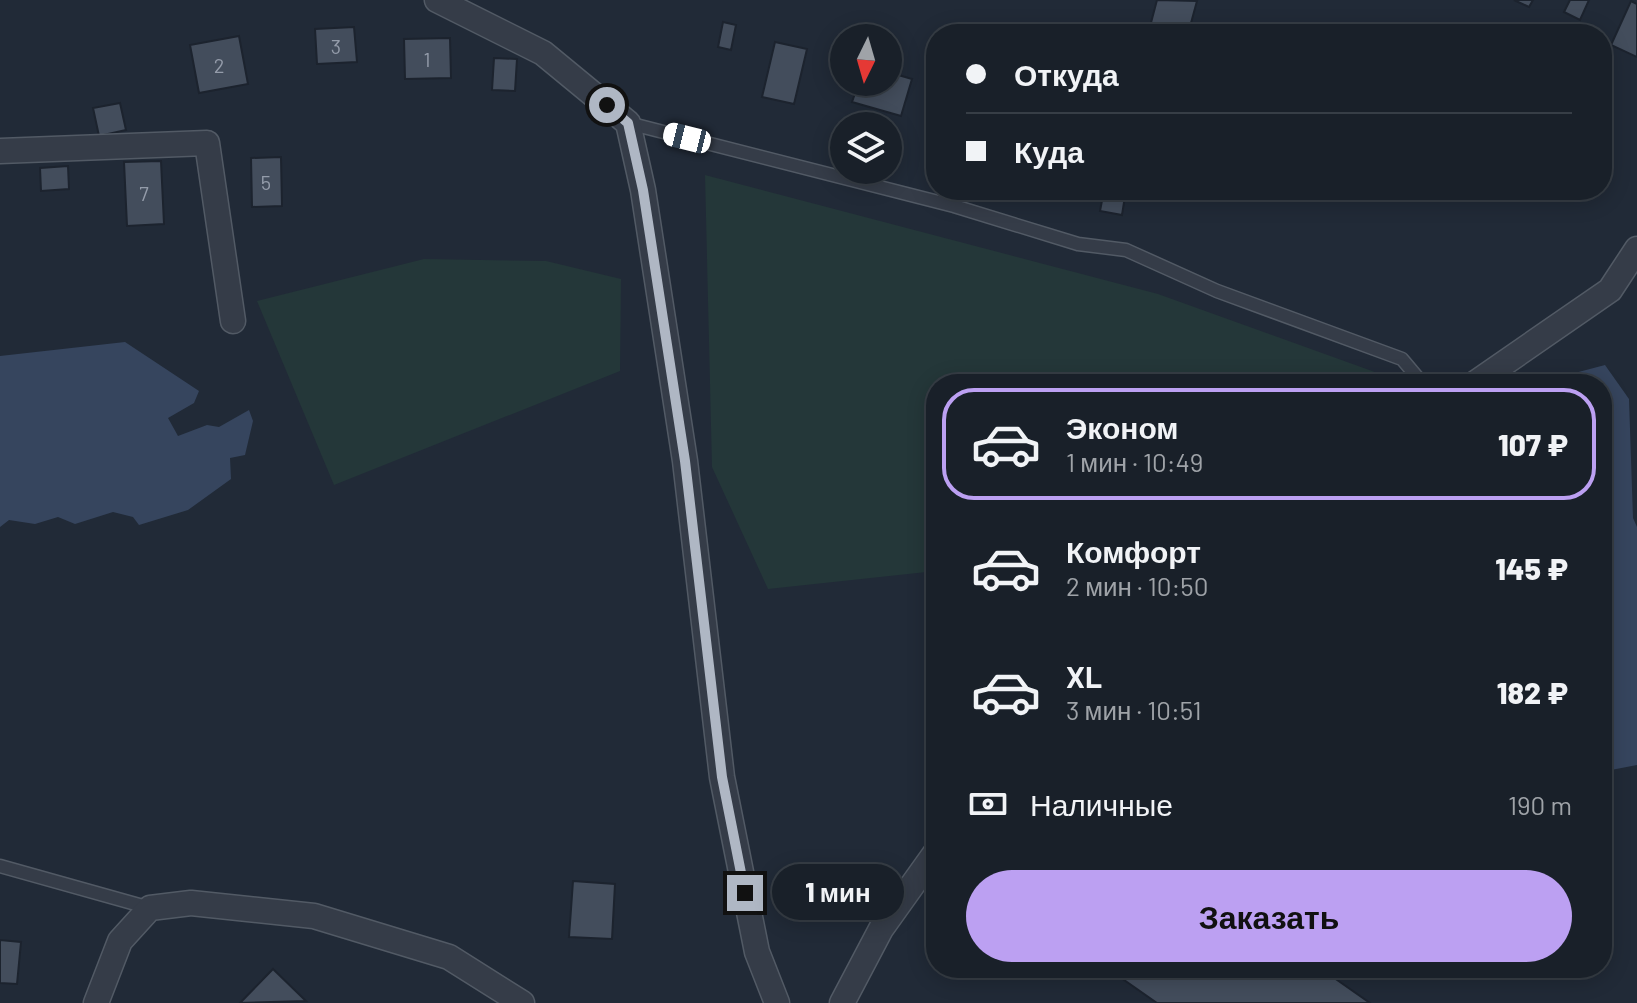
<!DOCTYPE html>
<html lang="ru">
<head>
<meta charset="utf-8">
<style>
	body { margin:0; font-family:Barlow,sans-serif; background:#222831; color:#f1f3f6; height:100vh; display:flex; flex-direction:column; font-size:30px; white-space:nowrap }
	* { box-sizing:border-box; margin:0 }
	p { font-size:26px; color:#9fa3a8 }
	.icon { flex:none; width:44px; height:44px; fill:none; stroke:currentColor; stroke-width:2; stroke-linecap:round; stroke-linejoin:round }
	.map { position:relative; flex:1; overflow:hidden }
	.drawer { position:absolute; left:926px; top:374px; width:686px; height:604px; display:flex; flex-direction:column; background:#192029; border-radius:32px; box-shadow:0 4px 20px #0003,0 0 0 2px #373e46 }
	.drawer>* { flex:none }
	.hud { position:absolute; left:926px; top:24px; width:686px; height:176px; border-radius:32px; box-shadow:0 4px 20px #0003,0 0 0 2px #373e46; display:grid; align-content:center; height:176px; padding:0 40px; background:#192029 }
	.needle { width:52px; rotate:185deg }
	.buttons { position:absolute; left:830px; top:24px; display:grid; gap:16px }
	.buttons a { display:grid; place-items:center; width:72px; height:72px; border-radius:50%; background:#192029; box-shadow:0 4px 20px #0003,0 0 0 2px #373e46; font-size:40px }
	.end { position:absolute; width:36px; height:36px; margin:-18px; border:10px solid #afb7c4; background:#111; box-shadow:0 0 0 4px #111 }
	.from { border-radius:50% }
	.bubble { position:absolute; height:56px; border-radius:28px; background:#192029; box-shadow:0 4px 20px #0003,0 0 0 2px #373e46; font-size:26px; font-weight:800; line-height:56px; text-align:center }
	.car { position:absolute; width:24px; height:48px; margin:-24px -12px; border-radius:10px; box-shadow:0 0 6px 2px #0007; background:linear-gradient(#fff 24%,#345 0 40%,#fff 0 76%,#345 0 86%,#fff 0) }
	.hud b { display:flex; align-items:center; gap:28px; height:76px; font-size:30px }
	.hud b+b { border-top:2px solid #373e46 }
	.hud i { width:20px; height:20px; background:#f1f3f6 }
	ul { padding:14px 0 0; list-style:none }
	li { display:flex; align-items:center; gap:24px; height:112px; margin:0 16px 12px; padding:0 24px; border:4px solid transparent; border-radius:32px }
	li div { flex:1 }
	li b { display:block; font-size:30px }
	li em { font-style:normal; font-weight:800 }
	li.active { border-color:#bca0f2 }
	li>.icon { width:72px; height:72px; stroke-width:1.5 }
	.pay { display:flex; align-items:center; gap:20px; height:88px; padding:0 40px; font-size:30px }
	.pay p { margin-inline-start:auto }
	.primary-button { display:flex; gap:16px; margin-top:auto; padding:16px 40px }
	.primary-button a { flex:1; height:92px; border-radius:48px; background:#bca0f2; color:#111; font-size:32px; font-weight:800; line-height:92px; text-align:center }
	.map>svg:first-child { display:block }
	.green { fill:#243739 }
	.water { fill:#36455e }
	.building { fill:#434d5c; stroke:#1c232e; stroke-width:2 }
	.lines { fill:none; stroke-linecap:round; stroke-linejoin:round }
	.lane-casing { stroke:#525a65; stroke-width:15 }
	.street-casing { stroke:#525a65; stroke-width:27 }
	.lane { stroke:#353c48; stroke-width:12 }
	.street { stroke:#353c48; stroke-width:24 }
	.route { stroke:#afb7c4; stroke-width:10 }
	.labels { text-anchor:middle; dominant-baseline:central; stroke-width:6; stroke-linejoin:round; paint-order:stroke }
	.number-label { font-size:20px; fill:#949caa }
</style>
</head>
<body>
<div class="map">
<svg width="1637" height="1003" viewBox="0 0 1637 1003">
	<rect width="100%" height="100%" fill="#212a37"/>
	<g class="green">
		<polygon points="705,175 1158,294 1397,380 1395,384 936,384 936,571 768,589 712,467"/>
		<polygon points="424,259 546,261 621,279 620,371 334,485 257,301"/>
	</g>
	<g class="water">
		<polygon points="125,342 199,391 194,403 168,418 178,436 207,425 219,427 249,410 253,421 245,455 230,458 231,479 188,510 139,525 133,517 113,512 75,524 58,517 35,524 9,520 0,527 0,356"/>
		<polygon points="1605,365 1629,399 1633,518 1637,527 1637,765 1611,770 1602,767 1602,384 1533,384"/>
	</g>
	<g class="building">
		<polygon points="1157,0 1197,1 1188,34 1148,34"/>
		<polygon points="1514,0 1533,0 1529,7"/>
		<polygon points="1570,0 1589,0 1580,20 1564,12"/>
		<polygon points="1631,1 1637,4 1637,57 1611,45"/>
		<polygon points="723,22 736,25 731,50 718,47"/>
		<polygon points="354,27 357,62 317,64 315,29"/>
		<polygon points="239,36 248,84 199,93 190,45"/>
		<polygon points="450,38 451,78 405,79 404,39"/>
		<polygon points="775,42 807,49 794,104 762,97"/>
		<polygon points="494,58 517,59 515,91 492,90"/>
		<polygon points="888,72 912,79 901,116 852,102 859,82 888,82"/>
		<polygon points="120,103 126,130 99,136 93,108"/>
		<polygon points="281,157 282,206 252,207 251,158"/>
		<polygon points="161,161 164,224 127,226 124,162"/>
		<polygon points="68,166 69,189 41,191 40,168"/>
		<polygon points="1104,190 1126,190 1122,215 1100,211"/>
		<polygon points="573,881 615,884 612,939 569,937"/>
		<polygon points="0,940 21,942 17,984 0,983"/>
		<polygon points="1107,968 1320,968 1370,1003 1157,1003"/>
		<polygon points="273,969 306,1001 240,1003"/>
	</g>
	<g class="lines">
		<defs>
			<g id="lane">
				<polyline points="628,123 954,206 1078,244 1126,250 1217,291 1402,359 1423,384"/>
				<polyline points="0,866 150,908"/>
			</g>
			<g id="street">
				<polyline points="437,0 543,53 628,123 643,190 685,461 722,777 757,952 777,1003"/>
				<polyline points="0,151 207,143 233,321"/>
				<polyline points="1474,384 1610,290 1637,249"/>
				<polyline points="96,1003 120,941 150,908 191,903 314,916 449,957 522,1003"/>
				<polyline points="842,1003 881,929 936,852"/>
			</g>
		</defs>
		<use href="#lane" class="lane-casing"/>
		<use href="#street" class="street-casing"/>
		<use href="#lane" class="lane"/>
		<use href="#street" class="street"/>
	</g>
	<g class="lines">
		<polyline class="route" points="607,105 628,123 643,190 685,461 722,777 745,893"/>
	</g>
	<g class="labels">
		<g class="number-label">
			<text x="336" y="46">3</text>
			<text x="427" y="59">1</text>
			<text x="219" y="65">2</text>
			<text x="266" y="182">5</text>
			<text x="144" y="193">7</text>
		</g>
	</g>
</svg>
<div class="buttons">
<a><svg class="needle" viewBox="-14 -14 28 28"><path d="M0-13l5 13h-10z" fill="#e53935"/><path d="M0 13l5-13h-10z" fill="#9fa3a8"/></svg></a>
<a><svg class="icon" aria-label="layers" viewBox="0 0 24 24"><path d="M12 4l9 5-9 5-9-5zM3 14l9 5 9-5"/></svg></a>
</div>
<i class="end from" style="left:607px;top:105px"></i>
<i class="end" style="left:745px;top:893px"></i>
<div class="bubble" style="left:772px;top:864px;width:132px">1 мин</div>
<i class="car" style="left:687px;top:138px;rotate:284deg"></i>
<div class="hud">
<b><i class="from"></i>Откуда</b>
<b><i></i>Куда</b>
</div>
<section class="drawer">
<ul>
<li class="active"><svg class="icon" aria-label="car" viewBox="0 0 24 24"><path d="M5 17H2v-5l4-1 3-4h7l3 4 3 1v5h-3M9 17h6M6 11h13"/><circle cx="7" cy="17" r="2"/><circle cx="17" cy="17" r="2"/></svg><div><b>Эконом</b><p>1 мин · 10:49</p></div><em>107 ₽</em></li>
<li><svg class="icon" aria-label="car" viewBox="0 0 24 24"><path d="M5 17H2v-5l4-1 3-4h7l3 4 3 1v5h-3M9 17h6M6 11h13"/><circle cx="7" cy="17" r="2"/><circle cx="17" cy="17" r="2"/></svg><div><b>Комфорт</b><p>2 мин · 10:50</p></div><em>145 ₽</em></li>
<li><svg class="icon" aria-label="car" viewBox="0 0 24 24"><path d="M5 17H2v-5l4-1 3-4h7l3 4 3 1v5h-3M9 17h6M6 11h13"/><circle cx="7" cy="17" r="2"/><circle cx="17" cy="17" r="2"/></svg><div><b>XL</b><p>3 мин · 10:51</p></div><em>182 ₽</em></li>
</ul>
<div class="pay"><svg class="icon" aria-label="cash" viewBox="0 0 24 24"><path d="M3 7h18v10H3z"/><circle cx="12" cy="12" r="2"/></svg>Наличные<p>190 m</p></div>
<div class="primary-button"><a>Заказать</a></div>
</section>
</div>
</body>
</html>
